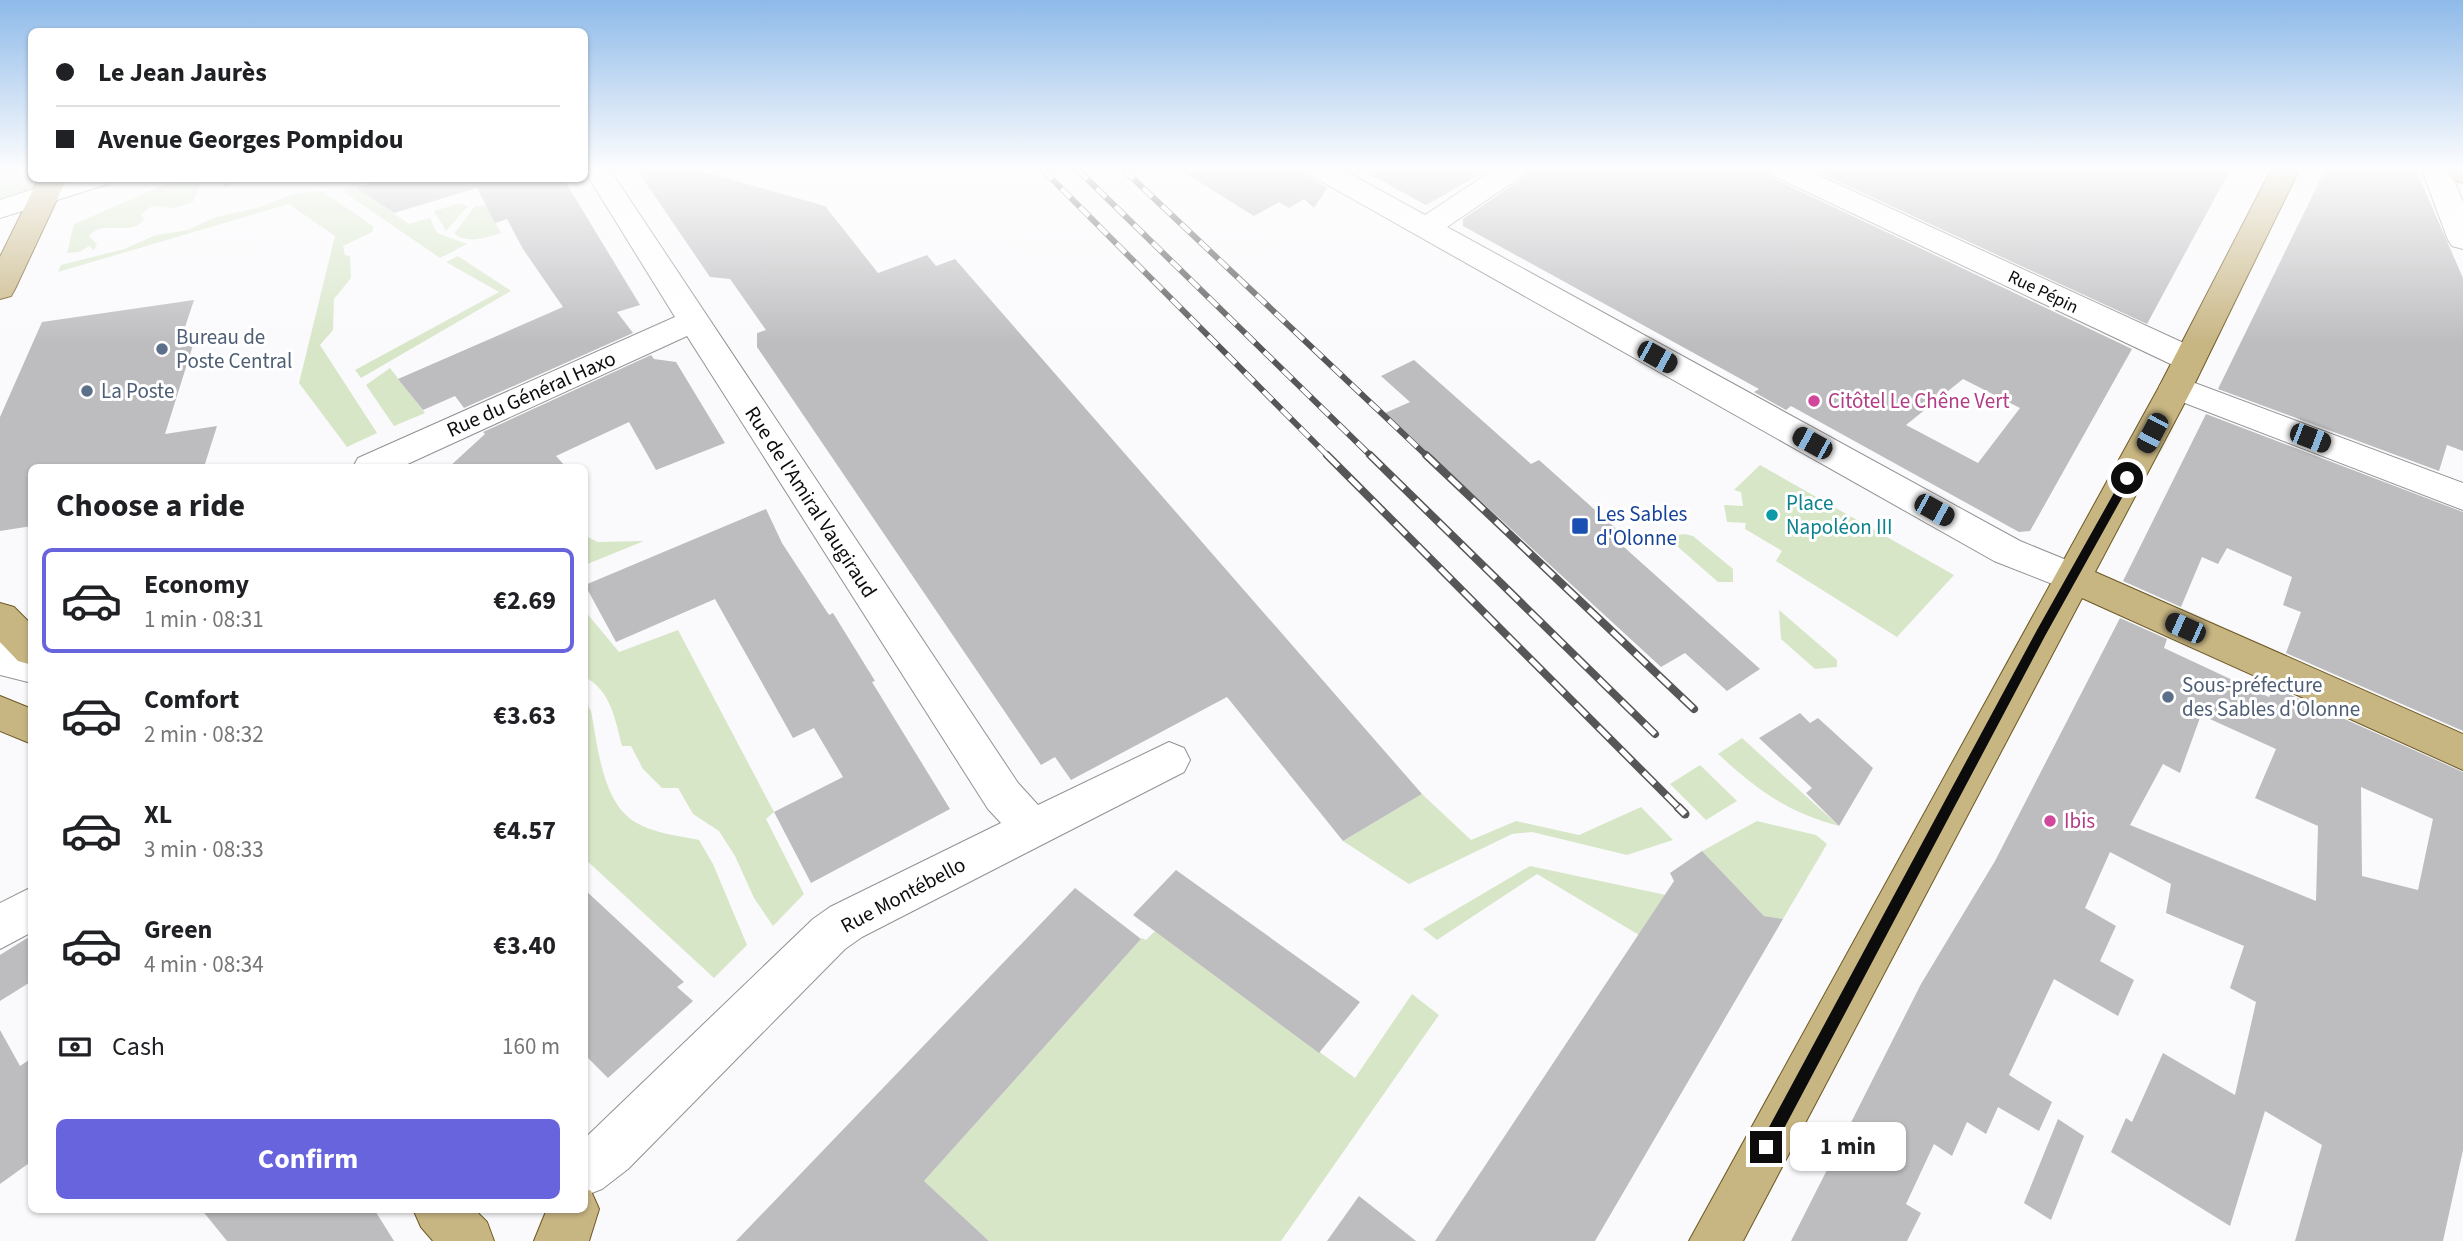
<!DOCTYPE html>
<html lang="en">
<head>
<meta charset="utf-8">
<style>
	body { margin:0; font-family:"Source Sans 3",sans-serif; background:#f6f6f6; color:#202124; height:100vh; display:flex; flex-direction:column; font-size:26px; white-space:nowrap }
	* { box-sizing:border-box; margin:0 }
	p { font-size:23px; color:#757577 }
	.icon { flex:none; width:38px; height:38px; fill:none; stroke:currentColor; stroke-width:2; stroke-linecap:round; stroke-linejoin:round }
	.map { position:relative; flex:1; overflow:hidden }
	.details { position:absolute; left:28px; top:464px; width:560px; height:749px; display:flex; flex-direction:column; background:#fff; border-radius:10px; box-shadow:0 2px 5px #0004 }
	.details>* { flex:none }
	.guide { position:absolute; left:28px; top:28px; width:560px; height:154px; border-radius:10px; box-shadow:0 2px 5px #0004; display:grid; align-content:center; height:154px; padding:0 28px; background:#fff }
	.end { position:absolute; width:32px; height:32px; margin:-16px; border:9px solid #0c0c0c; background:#fff; box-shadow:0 0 0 4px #fff }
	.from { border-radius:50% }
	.bubble { position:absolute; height:49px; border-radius:10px; background:#fff; box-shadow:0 2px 5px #0004; font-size:23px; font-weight:700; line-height:49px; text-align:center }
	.car { position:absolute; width:21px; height:42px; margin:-21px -10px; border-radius:9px; box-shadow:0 0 5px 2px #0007; background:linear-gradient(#222 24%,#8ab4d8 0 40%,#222 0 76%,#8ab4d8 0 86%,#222 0) }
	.guide b { display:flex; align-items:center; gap:24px; height:66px; font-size:26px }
	.guide b+b { border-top:2px solid #e0e0e0 }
	.guide i { width:18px; height:18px; background:#202124 }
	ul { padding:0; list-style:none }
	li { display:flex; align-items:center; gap:21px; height:105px; margin:0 14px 10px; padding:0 14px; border:4px solid transparent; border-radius:10px }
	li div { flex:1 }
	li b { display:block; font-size:26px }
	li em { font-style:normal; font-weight:700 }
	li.selected { border-color:#6764dd }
	li>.icon { width:63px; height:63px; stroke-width:1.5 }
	h2 { padding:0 28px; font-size:32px; line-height:84px }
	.pay { display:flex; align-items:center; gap:18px; height:77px; padding:0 28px; font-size:26px }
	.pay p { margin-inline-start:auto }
	.button { display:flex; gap:14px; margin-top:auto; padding:14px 28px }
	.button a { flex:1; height:80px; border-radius:10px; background:#6764dd; color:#fff; font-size:28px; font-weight:700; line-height:80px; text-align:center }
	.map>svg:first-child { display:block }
	.green { fill:#d8e6c8 }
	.building { fill:#bdbdbf; fill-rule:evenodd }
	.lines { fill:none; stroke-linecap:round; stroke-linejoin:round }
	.minor-casing { stroke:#929293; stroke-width:2 }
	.major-casing { stroke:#6d5923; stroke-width:2 }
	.minor { fill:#fff; fill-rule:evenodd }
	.major { fill:#c7b582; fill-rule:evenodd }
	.rail-far2-casing { stroke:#565657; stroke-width:6 }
	.rail-far1-casing { stroke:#565657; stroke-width:8 }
	.rail-casing { stroke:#565657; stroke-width:9 }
	.rail-far2 { stroke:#fff; stroke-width:4.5; stroke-dasharray:13; stroke-linecap:butt }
	.rail-far1 { stroke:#fff; stroke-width:5; stroke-dasharray:16; stroke-linecap:butt }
	.rail { stroke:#fff; stroke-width:6; stroke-dasharray:19; stroke-linecap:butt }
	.route { fill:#0c0c0c }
	.service-dot { fill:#5c6f8a; stroke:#fff; stroke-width:2.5 }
	.hotel-dot { fill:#d1479c; stroke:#fff; stroke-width:2.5 }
	.culture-dot { fill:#0f9aa8; stroke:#fff; stroke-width:2.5 }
	.transit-dot { fill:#1a4fb4; stroke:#fff; stroke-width:2.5 }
	.labels { text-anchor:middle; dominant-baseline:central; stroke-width:6; stroke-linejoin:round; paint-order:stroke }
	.far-street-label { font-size:18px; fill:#0c0c0c; stroke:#fff }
	.service-label { font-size:21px; fill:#4e5e75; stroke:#fff; text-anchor:start }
	.street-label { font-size:21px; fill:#0c0c0c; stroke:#fff }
	.hotel-label { font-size:21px; fill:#b23c85; stroke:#fff; text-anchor:start }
	.culture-label { font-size:21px; fill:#0d838f; stroke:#fff; text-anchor:start }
	.transit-label { font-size:21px; fill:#164399; stroke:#fff; text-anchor:start }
</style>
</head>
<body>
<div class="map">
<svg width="2463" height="1241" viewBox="0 0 2463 1241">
	<rect width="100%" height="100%" fill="#fafafc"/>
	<g class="green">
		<polygon points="15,170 31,170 32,178 45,179 40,189 0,201 0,174"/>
		<path d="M178,179H240L225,189L222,182C193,183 203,181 193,202C185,204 179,208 171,208C159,207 150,202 141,216L145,219C129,238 104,218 89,236L97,244L94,250L89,246L80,252L67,253L74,224Z"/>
		<polygon points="374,179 387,179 357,188 409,224 430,218 437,233 467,244 440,258 345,193 344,189 352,184"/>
		<polygon points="322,191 374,227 372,232 343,246 345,255 350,256 351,278 334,299 333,330 320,345 377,433 347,447 299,383 335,236 289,204 58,272 61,265 124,249 156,235 188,230 213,218 264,206 292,194"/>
		<polygon points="460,203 468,206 446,231 434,211"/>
		<path d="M486,205L501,233C485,238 469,244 454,234L475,206Z"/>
		<polygon points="458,256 511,291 361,378 355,370 499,292 446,262"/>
		<polygon points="390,368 425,413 394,426 366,385"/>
		<polygon points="1760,465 1954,575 1897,637 1776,561 1782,551 1745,529 1746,523 1727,522 1724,505 1743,506 1741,492 1734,490"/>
		<polygon points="1685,534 1693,536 1733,569 1733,582 1718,582 1677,546 1674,540 1677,535"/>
		<polygon points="586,536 598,542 644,541 585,565"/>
		<polygon points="1779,610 1837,660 1837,667 1815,669 1781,639"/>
		<path d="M585,611L619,652L678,630L774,812L766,819L804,894L773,926L754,898L735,856L719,831L693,814L678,788H662L643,769L631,746H622C615,719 611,691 585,677Z"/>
		<path d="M585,701L591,711C598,746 602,802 635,822C653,833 679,836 699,840L713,864L747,945L714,978L585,859Z"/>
		<path d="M1742,738L1839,826C1787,812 1757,790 1718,754Z"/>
		<polygon points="1700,765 1737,801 1706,820 1670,784"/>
		<polygon points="1422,794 1471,840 1516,821 1579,835 1641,807 1673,840 1627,855 1532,832 1512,834 1409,884 1343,841"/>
		<polygon points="1757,821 1816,835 1827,844 1783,919 1764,916 1702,851"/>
		<polygon points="1530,866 1666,895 1639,935 1537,874 1437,940 1423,929"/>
		<polygon points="1155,931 1355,1078 1412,994 1439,1015 1281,1241 989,1241 924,1181 1142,938 1146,940"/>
	</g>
	<g class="building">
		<polygon points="637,170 698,170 825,206 878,273 927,255 936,266 955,259 1422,794 1343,841 1227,697 1071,780 1055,757 1041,765 757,347 757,333 766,330 730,279 710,277"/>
		<polygon points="1180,170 1305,170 1311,178 1327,188 1314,208 1304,199 1289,208 1279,202 1254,216"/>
		<polygon points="1362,170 1488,170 1426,205"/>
		<path d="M1529,170H1767L1773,178L2132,349L2030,531L2019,532L1791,406L1786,410L1754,392L1759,389L1463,226V219L1523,178ZM1963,379L2020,408L1978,463L1906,425Z"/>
		<polygon points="1813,170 2230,170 2147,324"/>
		<polygon points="2325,170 2416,170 2463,278 2463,451 2447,445 2439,471 2218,389"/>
		<polygon points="387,178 563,178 640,305 617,312 633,333 464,408 455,396 423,410 398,379 563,307 523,249 507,219 495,223 477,188 394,213 356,188"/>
		<polygon points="194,300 178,348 193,345 165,434 217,426 204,467 32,467 32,526 0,531 0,417 42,322"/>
		<polygon points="651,355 654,359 676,362 725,443 656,470 629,422 556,456 566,467 449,467 485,434 483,432"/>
		<polygon points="1414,360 1531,464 1539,460 1622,534 1615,539 1760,669 1727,691 1685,653 1661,667 1385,413 1410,402 1381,376"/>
		<polygon points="2206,414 2463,512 2463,731 2286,653 2301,612 2283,605 2292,577 2227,548 2218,564 2202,557 2181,607 2123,581"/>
		<polygon points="766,509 782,543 829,615 833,613 875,681 872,682 950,809 811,883 774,812 843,777 814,728 793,738 715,599 616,642 585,585"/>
		<path d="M2120,618L2167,639L2164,648L2269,697L2273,687L2463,772V1150L2443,1241H2295L2322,1145L2265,1111L2230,1226L2111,1152L2126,1118L2132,1122L2163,1053L2235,1095L2256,1002L2230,988L2244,946L2166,913L2171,884L2110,852L2085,908L2116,926L2100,961L2134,980L2118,1016L2054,979L2009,1075L2052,1102L2039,1131L1998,1107L1986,1134L1967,1122L1952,1156L1934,1144L1906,1204L1921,1213L1907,1241H1791L1921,984L1995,861ZM2201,715L2276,749L2255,798L2318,826L2316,901L2130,825L2163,764L2180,773ZM2361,787L2433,819L2418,890L2362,876Z"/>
		<polygon points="1800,713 1810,723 1818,718 1873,768 1839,826 1806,793 1812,788 1759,738"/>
		<polygon points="1702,851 1764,916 1783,919 1595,1241 1435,1241 1674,881 1670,873"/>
		<polygon points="1176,870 1360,1002 1319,1053 1133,915"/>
		<polygon points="1075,888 1141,939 924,1181 989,1241 736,1241"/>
		<polygon points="584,889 684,982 677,987 693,1001 608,1078 584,1054"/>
		<polygon points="32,935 32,981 0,1001 0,955"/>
		<polygon points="0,1030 20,1066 32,1058 32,1161 0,1184"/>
		<polygon points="2058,1119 2084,1136 2051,1220 2024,1203"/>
		<polygon points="1359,1196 1416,1241 1327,1241"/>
		<polygon points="201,1209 374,1209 394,1241 227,1241"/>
	</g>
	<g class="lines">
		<defs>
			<g id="minor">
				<polygon points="584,170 610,170 1018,783 1038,805 1169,742 1184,748 1190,760 1184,772 862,937 845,949 628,1169 602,1189 584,1196 584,1139 813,919 830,907 1001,823 988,809 687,336 401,467 353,467 358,458 675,317"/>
				<polygon points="1308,170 1343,170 1425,215 1493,170 1526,170 1522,176 1447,227 2020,541 2086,568 2092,578 2086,588 2073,592 1994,561 1312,176"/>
				<polygon points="1770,170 1807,170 2201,351 2205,359 2201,367 2189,370 2177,367 1774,176"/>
				<polygon points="2422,170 2450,170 2463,202 2463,249 2452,246 2448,240"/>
				<polygon points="67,178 112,178 108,184 0,218 0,200"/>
				<polygon points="2176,376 2463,483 2463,510 2164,395 2159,387 2164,379"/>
				<polygon points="0,642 32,651 32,683 0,675"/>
				<polygon points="32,887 32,932 0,949 0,903"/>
			</g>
			<g id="major">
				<polygon points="2271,170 2299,170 2193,387 2095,572 2463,734 2463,770 2082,598 1743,1241 1689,1241 2159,387"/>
				<polygon points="2444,170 2463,170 2463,183 2453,180"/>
				<polygon points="39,178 67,178 15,289 11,296 0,299 0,257"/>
				<polygon points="0,603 14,607 32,625 32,665 18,661 0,642"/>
				<polygon points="0,696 32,709 32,744 0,731"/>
				<polygon points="584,1188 591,1191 599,1209 589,1241 534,1241 547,1209 584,1209"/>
				<polygon points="413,1209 474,1209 487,1222 494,1241 433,1241 421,1227"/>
			</g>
		</defs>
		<use href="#minor" class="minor-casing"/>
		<use href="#major" class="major-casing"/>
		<use href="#minor" class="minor"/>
		<use href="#major" class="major"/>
		<defs>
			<g id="rail-far2">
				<polyline points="1043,170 1329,457"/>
				<polyline points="1078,170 1372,457"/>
				<polyline points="1124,170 1428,457"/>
			</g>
			<g id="rail-far1">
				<polyline points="1327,455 1680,809"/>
				<polyline points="1370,455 1655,734"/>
				<polyline points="1426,455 1694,709"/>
			</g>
			<polyline id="rail" points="1678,807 1685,814"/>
		</defs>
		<use href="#rail-far2" class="rail-far2-casing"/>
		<use href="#rail-far1" class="rail-far1-casing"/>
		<use href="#rail" class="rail-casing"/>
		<use href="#rail-far2" class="rail-far2"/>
		<use href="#rail-far1" class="rail-far1"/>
		<use href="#rail" class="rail"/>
	</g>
	<linearGradient id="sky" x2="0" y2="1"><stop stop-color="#8ebae9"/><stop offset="0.49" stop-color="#fdfdfe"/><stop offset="1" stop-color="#fdfdfe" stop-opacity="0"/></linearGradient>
	<rect width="2463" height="344" fill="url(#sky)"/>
	<polygon class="route" points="2124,475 2133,478 2045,636 1771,1153 1761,1153 1761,1142 2037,630"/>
	<g class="service-dot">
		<circle cx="162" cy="349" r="7"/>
		<circle cx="87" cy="391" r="7"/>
		<circle cx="2168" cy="697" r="7"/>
	</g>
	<g class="hotel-dot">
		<circle cx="1814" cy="401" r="7"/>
		<circle cx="2050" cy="821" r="7"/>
	</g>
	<circle class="culture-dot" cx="1772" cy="515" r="7"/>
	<rect class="transit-dot" x="1571" y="517" width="18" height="18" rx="3.5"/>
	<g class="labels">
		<g class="far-street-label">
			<text transform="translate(2043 292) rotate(26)">Rue Pépin</text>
		</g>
		<g class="service-label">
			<text x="176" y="337">Bureau de<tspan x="176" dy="24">Poste Central</tspan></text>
			<text x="101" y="391">La Poste</text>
			<text x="2182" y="685">Sous-préfecture<tspan x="2182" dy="24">des Sables d'Olonne</tspan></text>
		</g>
		<g class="street-label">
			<text transform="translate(531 394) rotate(-24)">Rue du Général Haxo</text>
			<text transform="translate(811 502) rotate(57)">Rue de l'Amiral Vaugiraud</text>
			<text transform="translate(903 895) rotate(-28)">Rue Montébello</text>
		</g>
		<g class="hotel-label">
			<text x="1828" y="401">Citôtel Le Chêne Vert</text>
			<text x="2064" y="821">Ibis</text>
		</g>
		<g class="culture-label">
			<text x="1786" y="503">Place<tspan x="1786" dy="24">Napoléon III</tspan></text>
		</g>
		<g class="transit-label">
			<text x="1596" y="514">Les Sables<tspan x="1596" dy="24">d'Olonne</tspan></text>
		</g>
	</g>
</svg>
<i class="end from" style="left:2127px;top:478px"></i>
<i class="end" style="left:1766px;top:1147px"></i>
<div class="bubble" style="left:1790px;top:1122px;width:116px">1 min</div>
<i class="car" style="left:1657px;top:357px;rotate:119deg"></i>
<i class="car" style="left:2152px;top:433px;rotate:208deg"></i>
<i class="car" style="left:2310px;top:438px;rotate:111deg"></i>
<i class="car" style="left:1812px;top:443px;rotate:299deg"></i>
<i class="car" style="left:1934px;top:510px;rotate:119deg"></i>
<i class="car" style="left:2185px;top:628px;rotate:294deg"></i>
<div class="guide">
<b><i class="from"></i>Le Jean Jaurès</b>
<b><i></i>Avenue Georges Pompidou</b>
</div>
<section class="details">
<h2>Choose a ride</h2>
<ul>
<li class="selected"><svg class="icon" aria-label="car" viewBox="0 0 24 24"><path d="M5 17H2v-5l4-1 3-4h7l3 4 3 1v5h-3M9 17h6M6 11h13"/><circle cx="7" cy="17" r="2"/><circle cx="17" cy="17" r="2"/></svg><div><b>Economy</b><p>1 min · 08:31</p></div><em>€2.69</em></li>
<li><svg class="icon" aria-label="car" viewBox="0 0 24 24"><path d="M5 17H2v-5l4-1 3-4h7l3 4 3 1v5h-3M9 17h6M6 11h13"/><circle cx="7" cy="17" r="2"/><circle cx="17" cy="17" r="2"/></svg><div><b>Comfort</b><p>2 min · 08:32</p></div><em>€3.63</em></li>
<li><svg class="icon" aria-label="car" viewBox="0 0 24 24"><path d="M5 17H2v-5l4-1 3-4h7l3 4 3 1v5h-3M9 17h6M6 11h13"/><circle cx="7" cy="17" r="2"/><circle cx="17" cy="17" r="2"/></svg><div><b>XL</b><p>3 min · 08:33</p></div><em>€4.57</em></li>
<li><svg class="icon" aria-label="car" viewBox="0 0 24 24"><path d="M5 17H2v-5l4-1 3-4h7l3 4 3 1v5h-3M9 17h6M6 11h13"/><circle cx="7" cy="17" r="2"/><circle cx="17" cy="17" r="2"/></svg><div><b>Green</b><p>4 min · 08:34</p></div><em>€3.40</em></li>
</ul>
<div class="pay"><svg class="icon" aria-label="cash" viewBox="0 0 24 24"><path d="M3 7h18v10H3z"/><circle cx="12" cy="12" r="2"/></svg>Cash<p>160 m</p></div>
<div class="button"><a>Confirm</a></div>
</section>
</div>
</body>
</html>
